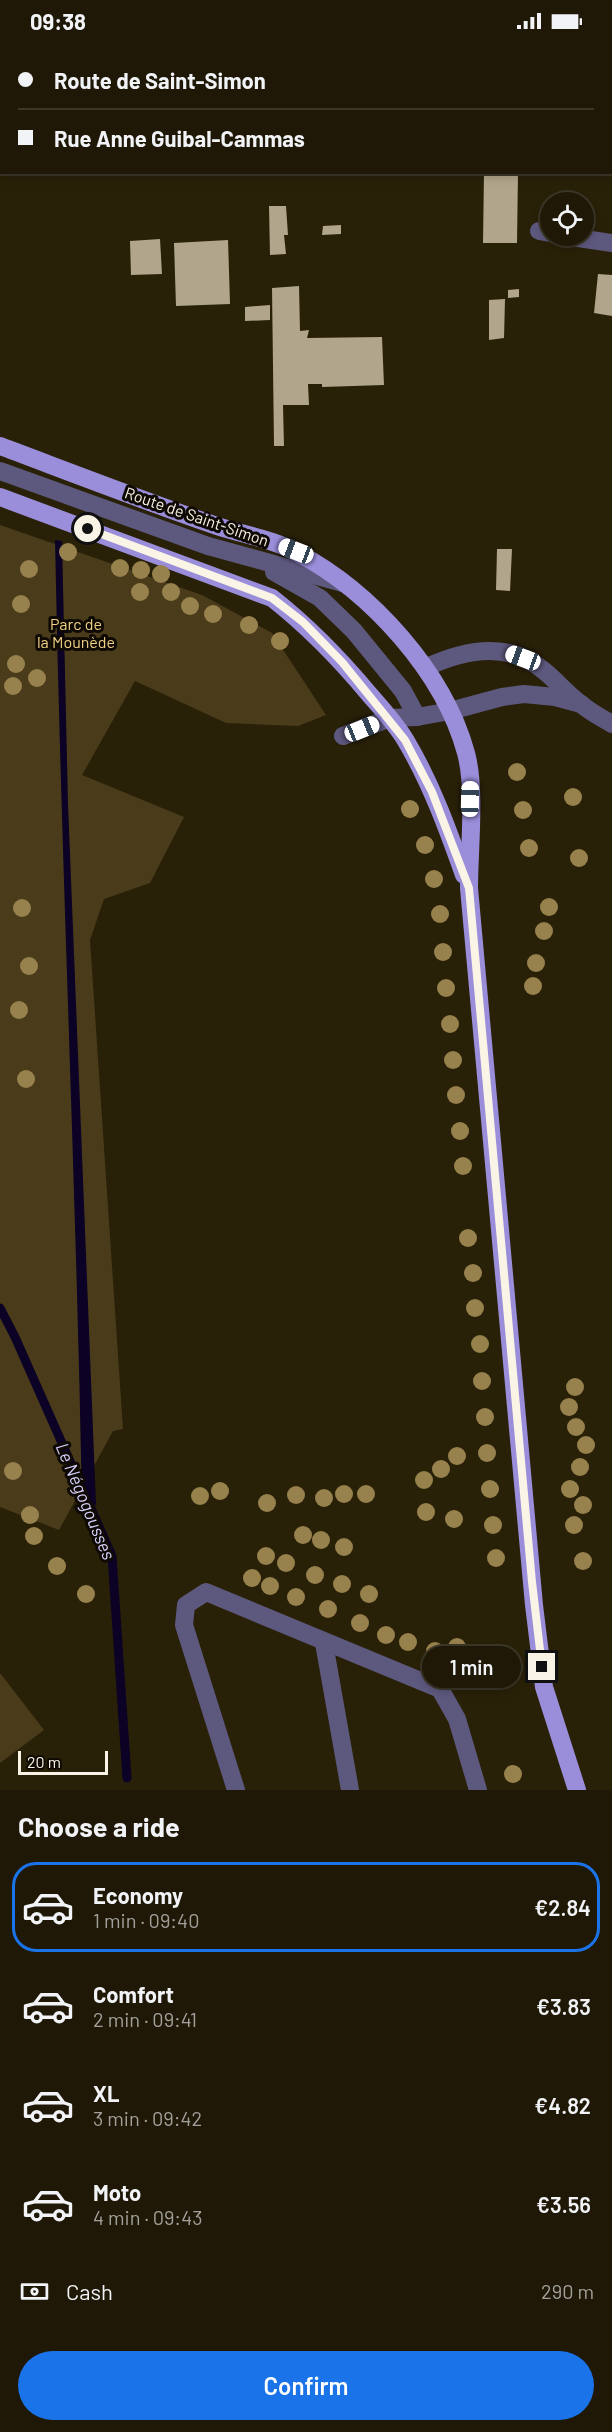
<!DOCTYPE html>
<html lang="en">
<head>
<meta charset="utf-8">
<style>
	body { margin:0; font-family:Barlow,sans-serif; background:#2c2514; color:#f1f3f6; height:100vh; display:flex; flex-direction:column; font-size:22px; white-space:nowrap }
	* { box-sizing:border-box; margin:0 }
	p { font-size:20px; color:#a1a09b }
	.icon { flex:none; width:33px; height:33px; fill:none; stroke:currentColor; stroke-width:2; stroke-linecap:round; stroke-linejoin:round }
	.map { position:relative; height:1748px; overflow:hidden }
	.drawer { display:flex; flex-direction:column; background:#1f1806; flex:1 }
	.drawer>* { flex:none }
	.hud { position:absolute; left:0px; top:0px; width:612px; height:132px; box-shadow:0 3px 9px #0003,0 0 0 2px #3c3728; display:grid; align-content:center; height:132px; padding:0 18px; background:#1f1806 }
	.fabs { position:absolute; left:540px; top:150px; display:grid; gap:12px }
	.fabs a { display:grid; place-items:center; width:54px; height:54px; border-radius:50%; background:#1f1806; box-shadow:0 3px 9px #0003,0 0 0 2px #3c3728; font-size:30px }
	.scale { position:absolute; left:18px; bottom:15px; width:90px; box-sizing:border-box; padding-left:6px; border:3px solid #faf4e6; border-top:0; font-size:16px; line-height:21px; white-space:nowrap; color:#faf4e6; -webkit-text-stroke:4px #0e0a03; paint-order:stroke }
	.end { position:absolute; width:27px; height:27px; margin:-14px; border:8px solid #faf4e6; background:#111; box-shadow:0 0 0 3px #111 }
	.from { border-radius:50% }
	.bubble { position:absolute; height:42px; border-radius:21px; background:#1f1806; box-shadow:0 3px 9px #0003,0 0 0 2px #3c3728; font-size:20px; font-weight:600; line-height:42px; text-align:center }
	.car { position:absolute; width:18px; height:36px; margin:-18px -9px; border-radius:8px; box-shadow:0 0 4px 2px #0007; background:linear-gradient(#fff 24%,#345 0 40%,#fff 0 76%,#345 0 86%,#fff 0) }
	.hud b { display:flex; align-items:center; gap:21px; height:57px; font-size:22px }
	.hud b+b { border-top:2px solid #3c3728 }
	.hud i { width:15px; height:15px; background:#f1f3f6 }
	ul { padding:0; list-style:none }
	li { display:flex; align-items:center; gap:18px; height:90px; margin:0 12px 9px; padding:0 6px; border:3px solid transparent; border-radius:24px }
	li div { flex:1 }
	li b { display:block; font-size:22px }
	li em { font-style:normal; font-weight:600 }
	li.selected { border-color:#1a73e8 }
	li>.icon { width:54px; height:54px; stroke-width:1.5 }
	h2 { padding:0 18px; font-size:27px; line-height:72px }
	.pay { display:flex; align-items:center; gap:15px; height:66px; padding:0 18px; font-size:22px }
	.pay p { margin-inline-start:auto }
	.button { display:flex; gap:12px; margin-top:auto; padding:12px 18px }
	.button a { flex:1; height:69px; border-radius:36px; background:#1a73e8; color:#fff; font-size:24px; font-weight:600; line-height:69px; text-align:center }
	.status { display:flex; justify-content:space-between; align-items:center; height:42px; padding:0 30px; background:#1f1806; direction:ltr }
	.status svg { height:16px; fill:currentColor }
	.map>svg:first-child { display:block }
	.built { fill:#332606 }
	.green { fill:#4a3c1b }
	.water { fill:#0c0225 }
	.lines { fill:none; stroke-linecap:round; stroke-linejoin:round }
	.stream { stroke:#0c0225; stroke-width:9 }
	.building { fill:#b1a68b }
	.minor { stroke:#5d587d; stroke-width:18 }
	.major { stroke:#9a8dda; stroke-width:18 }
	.tree { fill:#97814d }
	.route { stroke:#faf4e6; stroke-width:8 }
	.labels { text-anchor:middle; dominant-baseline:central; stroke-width:6; stroke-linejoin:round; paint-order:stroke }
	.street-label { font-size:16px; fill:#faf4e6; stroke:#0e0a03 }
	.park-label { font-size:16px; fill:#f1d085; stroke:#0e0a03 }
	.water-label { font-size:18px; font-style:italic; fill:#d7d1fd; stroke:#0e0a03 }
</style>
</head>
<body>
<div class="status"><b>09:38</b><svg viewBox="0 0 49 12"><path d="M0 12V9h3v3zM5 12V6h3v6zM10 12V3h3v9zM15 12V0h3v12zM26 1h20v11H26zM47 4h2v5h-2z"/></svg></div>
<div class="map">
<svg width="612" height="1748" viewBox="0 0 612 1748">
	<rect width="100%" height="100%" fill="#292008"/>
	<polygon class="built" points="0,0 224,0 224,1 2,2 0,108"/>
	<g class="green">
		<polygon points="0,483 202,553 272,591 326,673 298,684 226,681 135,639 82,733 184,775 150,841 104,857 90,898 123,1387 113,1389 59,1488 0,1465"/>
		<polygon points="0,1631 44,1688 0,1721"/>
	</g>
	<path class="water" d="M55,498L62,499L68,762L96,1463L82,1460C76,1139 61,819 55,498Z"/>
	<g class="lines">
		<polyline class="stream" points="0,1266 15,1295 112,1514 127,1736"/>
	</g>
	<g class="building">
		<polygon points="484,130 518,130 517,201 483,201"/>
		<polygon points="269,164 286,164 288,193 284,193 286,212 270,213"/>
		<polygon points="341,183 341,192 322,193 323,184"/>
		<polygon points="160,197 162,232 131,233 130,199"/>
		<polygon points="228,198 230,262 176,264 174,201"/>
		<polygon points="598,232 612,233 612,274 594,271"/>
		<polygon points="299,244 300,289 309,288 307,296 382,295 384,343 322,345 322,342 308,342 309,363 283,363 284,404 274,404 272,246"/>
		<polygon points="519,247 519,255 508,256 508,248"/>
		<polygon points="505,257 504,296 489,298 489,258"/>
		<polygon points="270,263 270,278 245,279 245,265"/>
		<polygon points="497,507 512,507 510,549 496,548"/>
	</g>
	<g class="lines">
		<g class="minor">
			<polyline points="539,189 550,191"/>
			<polyline points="565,194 612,201"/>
			<polyline points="0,429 208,504 343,541"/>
			<polyline points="274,530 320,556 354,589 403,649 417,675"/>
			<path d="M425,626C463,608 507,598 543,628C556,638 567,652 581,662C590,670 602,676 612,682"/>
			<polyline points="343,694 390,676 417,675 450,669 502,655 524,652 555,655 581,662"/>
			<polyline points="324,1601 350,1748"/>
			<polyline points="236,1748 184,1583 186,1563 206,1550 440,1647 457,1677 478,1748"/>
		</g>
		<g class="major">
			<path d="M0,404C72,431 144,459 217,484C244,493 273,497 298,511C371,550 444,630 466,711C476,747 469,808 469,846L534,1563L544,1645L577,1748"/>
			<path d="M0,455L272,556C309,585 339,616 369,652C382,667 396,682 406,699C431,741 448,788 464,833"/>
		</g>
	</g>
	<g class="tree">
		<circle cx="68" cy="510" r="9"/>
		<circle cx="120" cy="526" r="9"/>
		<circle cx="29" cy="527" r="9"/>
		<circle cx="141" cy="528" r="9"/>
		<circle cx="161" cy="532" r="9"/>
		<circle cx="140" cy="550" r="9"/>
		<circle cx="171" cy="550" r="9"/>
		<circle cx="21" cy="562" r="9"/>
		<circle cx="190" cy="564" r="9"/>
		<circle cx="213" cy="572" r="9"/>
		<circle cx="249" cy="583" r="9"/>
		<circle cx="280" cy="599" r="9"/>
		<circle cx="16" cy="622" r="9"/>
		<circle cx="37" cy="636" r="9"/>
		<circle cx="13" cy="644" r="9"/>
		<circle cx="517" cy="730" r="9"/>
		<circle cx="573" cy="755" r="9"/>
		<circle cx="410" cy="767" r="9"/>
		<circle cx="523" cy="768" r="9"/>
		<circle cx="425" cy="803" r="9"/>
		<circle cx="529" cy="806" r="9"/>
		<circle cx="579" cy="816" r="9"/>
		<circle cx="434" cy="837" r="9"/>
		<circle cx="549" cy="865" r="9"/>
		<circle cx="22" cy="866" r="9"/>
		<circle cx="440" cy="872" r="9"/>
		<circle cx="544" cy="889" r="9"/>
		<circle cx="443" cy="910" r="9"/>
		<circle cx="536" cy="921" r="9"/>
		<circle cx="29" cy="924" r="9"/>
		<circle cx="533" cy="944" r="9"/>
		<circle cx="446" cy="946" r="9"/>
		<circle cx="19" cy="968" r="9"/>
		<circle cx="450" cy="982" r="9"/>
		<circle cx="453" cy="1018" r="9"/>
		<circle cx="26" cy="1037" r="9"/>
		<circle cx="456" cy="1053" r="9"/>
		<circle cx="460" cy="1089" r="9"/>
		<circle cx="463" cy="1124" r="9"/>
		<circle cx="468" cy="1196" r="9"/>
		<circle cx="473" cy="1231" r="9"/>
		<circle cx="475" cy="1266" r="9"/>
		<circle cx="480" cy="1302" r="9"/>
		<circle cx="482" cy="1339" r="9"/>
		<circle cx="575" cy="1345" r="9"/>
		<circle cx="569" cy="1365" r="9"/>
		<circle cx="485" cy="1375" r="9"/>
		<circle cx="576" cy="1385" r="9"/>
		<circle cx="586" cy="1403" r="9"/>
		<circle cx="487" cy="1411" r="9"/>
		<circle cx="457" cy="1414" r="9"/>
		<circle cx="580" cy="1425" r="9"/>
		<circle cx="441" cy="1427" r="9"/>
		<circle cx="13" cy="1429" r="9"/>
		<circle cx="424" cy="1438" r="9"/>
		<circle cx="490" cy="1447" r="9"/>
		<circle cx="570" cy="1447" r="9"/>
		<circle cx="220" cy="1449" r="9"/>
		<circle cx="344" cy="1452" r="9"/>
		<circle cx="366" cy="1452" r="9"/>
		<circle cx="296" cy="1453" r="9"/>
		<circle cx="200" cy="1454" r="9"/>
		<circle cx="324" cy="1456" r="9"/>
		<circle cx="267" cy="1461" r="9"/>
		<circle cx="583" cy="1463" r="9"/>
		<circle cx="426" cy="1470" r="9"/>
		<circle cx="30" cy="1473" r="9"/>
		<circle cx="454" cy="1477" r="9"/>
		<circle cx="493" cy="1483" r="9"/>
		<circle cx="574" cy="1483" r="9"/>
		<circle cx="303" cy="1493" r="9"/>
		<circle cx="34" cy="1494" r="9"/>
		<circle cx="321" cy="1498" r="9"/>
		<circle cx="344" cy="1505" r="9"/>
		<circle cx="266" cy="1514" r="9"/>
		<circle cx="496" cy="1516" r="9"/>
		<circle cx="583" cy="1519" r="9"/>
		<circle cx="286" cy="1521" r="9"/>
		<circle cx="57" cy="1524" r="9"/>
		<circle cx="315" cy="1533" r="9"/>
		<circle cx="252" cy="1536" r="9"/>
		<circle cx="342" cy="1542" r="9"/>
		<circle cx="270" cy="1544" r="9"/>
		<circle cx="86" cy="1552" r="9"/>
		<circle cx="369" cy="1552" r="9"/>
		<circle cx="296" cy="1555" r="9"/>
		<circle cx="328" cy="1567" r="9"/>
		<circle cx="360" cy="1581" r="9"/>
		<circle cx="386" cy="1593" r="9"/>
		<circle cx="408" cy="1600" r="9"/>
		<circle cx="457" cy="1605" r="9"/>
		<circle cx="435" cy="1609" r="9"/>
		<circle cx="513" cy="1732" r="9"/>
	</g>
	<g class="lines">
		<polyline class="route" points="88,487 272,556 303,580 342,620 405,698 432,750 469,846 532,1540 542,1625"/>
	</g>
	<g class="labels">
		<g class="street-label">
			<text transform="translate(197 474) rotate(19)">Route de Saint-Simon</text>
		</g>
		<g class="park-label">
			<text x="76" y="581">Parc de<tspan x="76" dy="18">la Mounède</tspan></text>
		</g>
		<g class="water-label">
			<text transform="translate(86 1459) rotate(67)">Le Négogousses</text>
		</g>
	</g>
</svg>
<div class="fabs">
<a><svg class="icon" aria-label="locate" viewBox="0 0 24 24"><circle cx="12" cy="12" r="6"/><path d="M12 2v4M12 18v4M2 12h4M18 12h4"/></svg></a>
</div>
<div class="scale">20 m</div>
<i class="end from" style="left:88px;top:487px"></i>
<i class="end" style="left:542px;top:1625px"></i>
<div class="bubble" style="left:422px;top:1604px;width:99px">1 min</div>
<i class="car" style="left:296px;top:509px;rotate:291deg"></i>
<i class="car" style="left:523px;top:616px;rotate:290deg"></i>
<i class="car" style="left:362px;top:687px;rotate:68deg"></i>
<i class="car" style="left:470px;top:757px;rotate:1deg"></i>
<div class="hud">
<b><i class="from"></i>Route de Saint-Simon</b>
<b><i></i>Rue Anne Guibal-Cammas</b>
</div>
</div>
<section class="drawer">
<h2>Choose a ride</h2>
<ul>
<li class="selected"><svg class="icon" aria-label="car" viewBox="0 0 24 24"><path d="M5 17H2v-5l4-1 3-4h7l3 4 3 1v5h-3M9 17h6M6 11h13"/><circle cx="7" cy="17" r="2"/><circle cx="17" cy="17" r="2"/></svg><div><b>Economy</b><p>1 min · 09:40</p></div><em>€2.84</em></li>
<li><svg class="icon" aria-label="car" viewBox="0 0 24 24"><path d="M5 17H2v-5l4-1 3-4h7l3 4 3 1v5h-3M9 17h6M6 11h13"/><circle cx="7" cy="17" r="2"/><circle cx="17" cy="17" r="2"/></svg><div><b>Comfort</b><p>2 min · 09:41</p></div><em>€3.83</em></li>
<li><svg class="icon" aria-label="car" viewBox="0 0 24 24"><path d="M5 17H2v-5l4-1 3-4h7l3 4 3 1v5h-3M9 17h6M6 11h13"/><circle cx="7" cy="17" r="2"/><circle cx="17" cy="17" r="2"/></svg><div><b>XL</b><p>3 min · 09:42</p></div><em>€4.82</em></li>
<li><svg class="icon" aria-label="car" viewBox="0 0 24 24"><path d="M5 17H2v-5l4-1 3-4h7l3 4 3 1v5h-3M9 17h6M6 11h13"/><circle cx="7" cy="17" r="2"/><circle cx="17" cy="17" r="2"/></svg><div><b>Moto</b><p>4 min · 09:43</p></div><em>€3.56</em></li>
</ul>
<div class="pay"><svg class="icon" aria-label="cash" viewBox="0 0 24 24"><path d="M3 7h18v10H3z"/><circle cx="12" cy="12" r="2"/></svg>Cash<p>290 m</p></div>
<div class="button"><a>Confirm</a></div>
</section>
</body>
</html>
